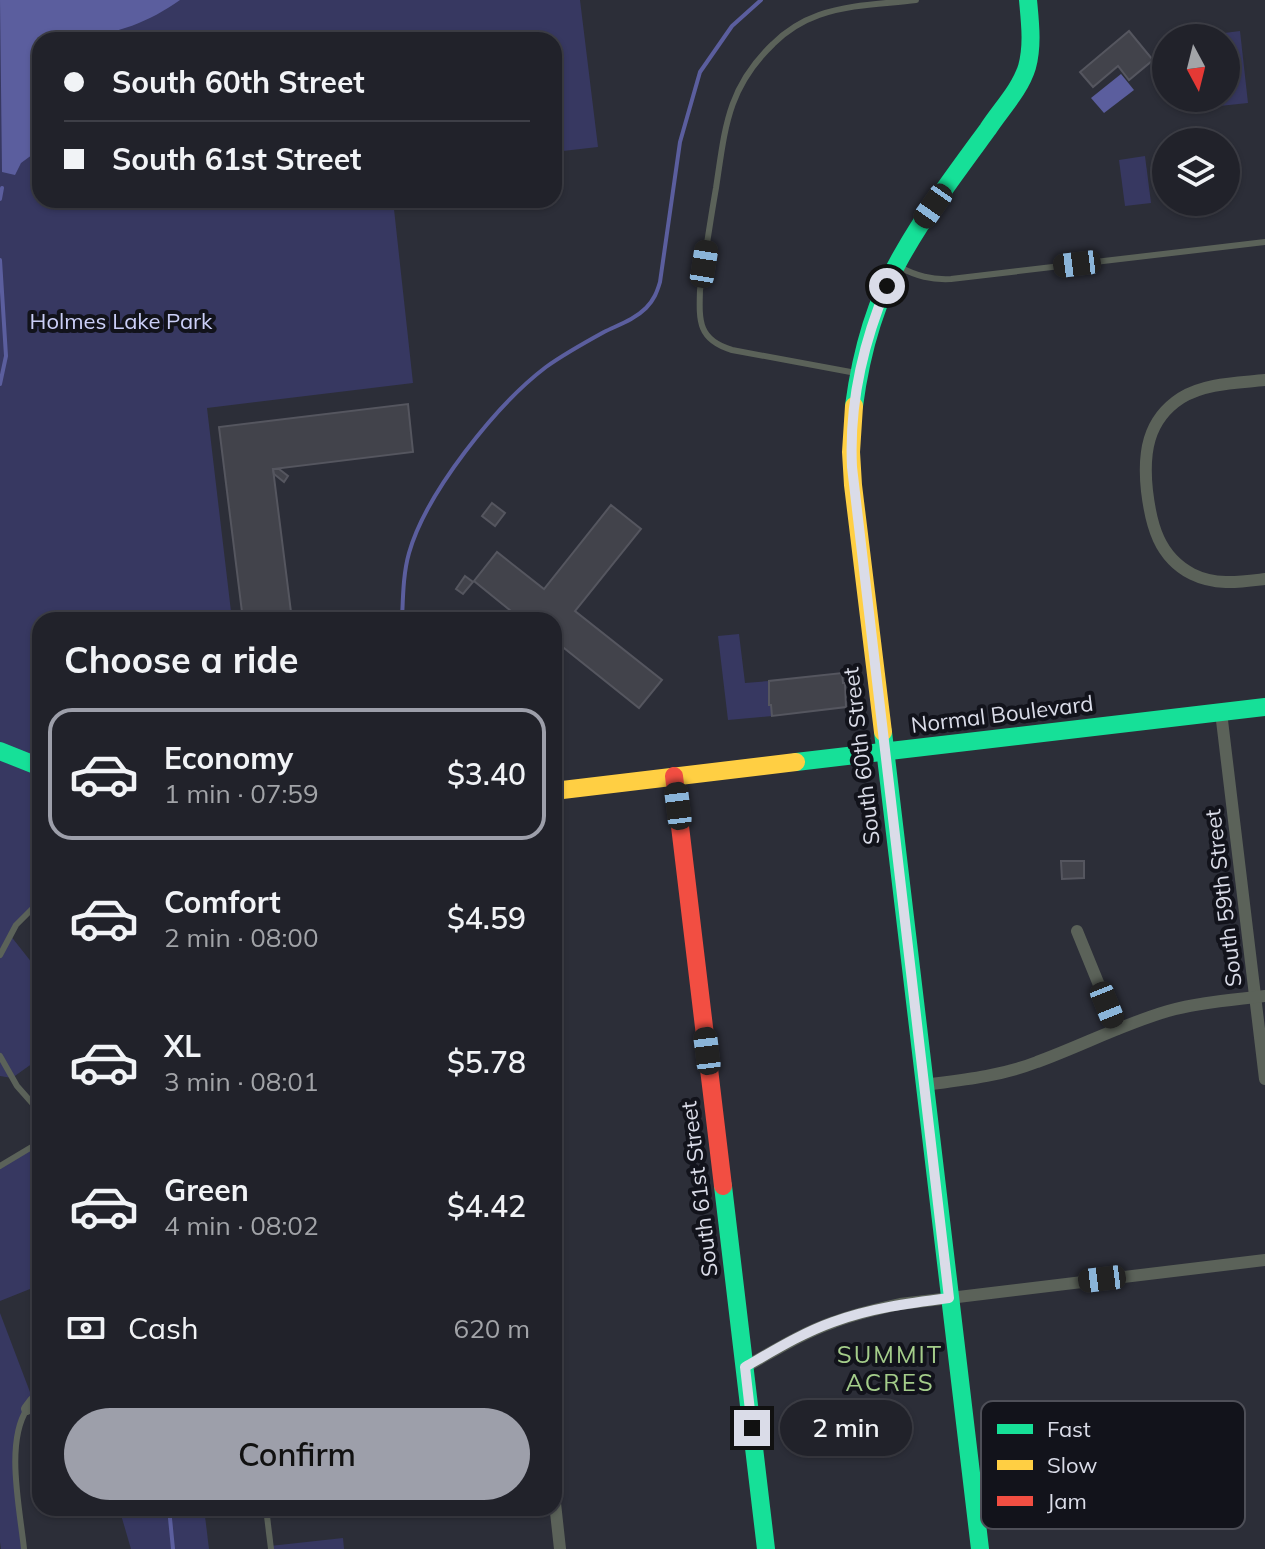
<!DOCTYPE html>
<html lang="en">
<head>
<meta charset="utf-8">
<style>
	body { margin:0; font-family:Mulish,sans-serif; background:#2d2f36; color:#f1f3f6; height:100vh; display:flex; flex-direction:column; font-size:30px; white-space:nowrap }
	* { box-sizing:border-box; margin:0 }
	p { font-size:26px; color:#a2a4a8 }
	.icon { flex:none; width:44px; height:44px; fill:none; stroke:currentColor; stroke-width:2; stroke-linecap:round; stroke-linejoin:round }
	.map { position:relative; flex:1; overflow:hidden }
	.sheet { position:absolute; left:32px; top:612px; width:530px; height:904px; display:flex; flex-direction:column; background:#21222a; border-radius:24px; box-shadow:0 2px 6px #0004,0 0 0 2px #3e3f47 }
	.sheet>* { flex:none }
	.banner { position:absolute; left:32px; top:32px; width:530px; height:176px; border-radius:24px; box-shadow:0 2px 6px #0004,0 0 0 2px #3e3f47; display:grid; align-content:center; height:176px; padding:0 32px; background:#21222a }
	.needle { width:52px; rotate:173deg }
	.tools { position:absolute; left:1152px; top:24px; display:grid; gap:16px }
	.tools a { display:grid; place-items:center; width:88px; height:88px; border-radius:50%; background:#21222a; box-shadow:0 2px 6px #0004,0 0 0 2px #3e3f47; font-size:40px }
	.end { position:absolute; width:36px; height:36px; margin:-18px; border:10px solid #dadce8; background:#111; box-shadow:0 0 0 4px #111 }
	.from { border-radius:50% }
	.bubble { position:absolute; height:56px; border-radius:28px; background:#21222a; box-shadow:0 2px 6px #0004,0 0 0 2px #3e3f47; font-size:26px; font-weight:600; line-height:56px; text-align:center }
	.car { position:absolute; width:24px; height:48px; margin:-24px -12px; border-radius:10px; box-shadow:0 0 6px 2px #0007; background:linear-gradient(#222 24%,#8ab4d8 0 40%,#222 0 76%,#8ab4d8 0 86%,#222 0) }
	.banner b { display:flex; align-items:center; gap:28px; height:76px; font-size:30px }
	.banner b+b { border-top:2px solid #3e3f47 }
	.banner i { width:20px; height:20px; background:#f1f3f6 }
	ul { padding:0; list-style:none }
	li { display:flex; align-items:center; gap:24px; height:132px; margin:0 16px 12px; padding:0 16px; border:4px solid transparent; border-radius:24px }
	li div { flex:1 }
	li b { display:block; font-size:30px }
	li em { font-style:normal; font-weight:600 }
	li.on { border-color:#9d9faa }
	li>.icon { width:72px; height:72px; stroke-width:1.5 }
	h2 { padding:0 32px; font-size:36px; line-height:96px }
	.pay { display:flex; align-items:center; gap:20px; height:88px; padding:0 32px; font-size:30px }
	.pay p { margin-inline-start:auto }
	.action { display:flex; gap:16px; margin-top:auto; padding:16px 32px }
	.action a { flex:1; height:92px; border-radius:48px; background:#9d9faa; color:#111; font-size:32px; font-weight:600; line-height:92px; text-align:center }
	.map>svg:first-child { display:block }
	.green { fill:#373861 }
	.water { fill:#5b5e9e }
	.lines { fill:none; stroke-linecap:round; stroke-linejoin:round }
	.stream { stroke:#5b5e9e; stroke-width:4 }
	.building { fill:#42434b; stroke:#55565f; stroke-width:2 }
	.lane { stroke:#5b6259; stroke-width:6 }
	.street { stroke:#5b6259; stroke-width:12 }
	.fast { stroke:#16e098; stroke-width:18 }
	.slow { stroke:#ffcf43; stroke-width:18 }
	.jam { stroke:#f24e42; stroke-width:18 }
	.route { stroke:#dadce8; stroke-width:10 }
	.labels { text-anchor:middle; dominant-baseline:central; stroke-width:8; stroke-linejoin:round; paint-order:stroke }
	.park-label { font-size:22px; fill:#cbcff7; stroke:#12131b }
	.street-label { font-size:22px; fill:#dadce8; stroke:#12131b }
	.neighbourhood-label { font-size:24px; letter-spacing:2px; fill:#a4cd8a; stroke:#12131b }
	.key { fill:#12131b; stroke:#4e4f58; stroke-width:2 }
	.key-label { font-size:22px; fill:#dadce8 }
</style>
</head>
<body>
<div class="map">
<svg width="1265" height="1549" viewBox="0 0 1265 1549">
	<rect width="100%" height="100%" fill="#2c2e38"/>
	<g class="green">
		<polygon points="0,0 580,0 598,147 554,152 554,40 40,40 40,200 393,200 413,383 207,408 232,620 40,620 40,901 10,935 40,973 40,1058 12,1078 0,1076"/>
		<polygon points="1240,31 1248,103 1210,107 1209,98 1226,98 1226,38 1201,38 1201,36"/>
		<polygon points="1145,156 1151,203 1125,206 1119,160"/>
		<polygon points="739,634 745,683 769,681 769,704 771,705 772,716 728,720 718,636"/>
		<polygon points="40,1142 40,1285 0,1301 0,1166"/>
		<polygon points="0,1313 33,1400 40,1394 40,1411 28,1409 14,1450 24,1549 1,1549 0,1542"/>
		<polygon points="119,1508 204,1508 209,1549 131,1549"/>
		<polygon points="343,1538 344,1549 271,1549 270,1546"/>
	</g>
	<g class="water">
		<path d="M0,0H180C149,22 117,34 79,37L72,31L58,40H40V149L21,163L15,175L2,172Z"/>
		<polygon points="1121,74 1134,90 1104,113 1091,98"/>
	</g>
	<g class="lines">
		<g class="stream">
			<polyline points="0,199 2,188"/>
			<polyline points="0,260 6,356 0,384"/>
			<path d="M402,620C403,598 403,574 409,553C426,493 496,405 546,367C564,354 584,343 604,332C618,325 634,320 646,308C654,300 657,292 660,282L680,142L700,72L732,26L761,0"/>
			<polyline points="169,1508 173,1549"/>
		</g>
	</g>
	<g class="building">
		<polygon points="1129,31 1153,60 1129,80 1118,66 1093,87 1080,72"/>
		<polygon points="408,404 413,452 273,469 292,620 243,620 219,427"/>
		<polygon points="273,469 279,469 288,476 284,482 274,474"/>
		<polygon points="492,503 505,513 495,526 482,516"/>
		<polygon points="611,505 641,529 575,611 662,680 639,708 554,640 554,620 522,620 474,581 497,552 544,589"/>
		<polygon points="465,576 473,582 463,594 456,589"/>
		<polygon points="842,673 843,683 845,683 846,707 772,716 771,705 769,705 769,681"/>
		<polygon points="1061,861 1084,861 1084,878 1062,879"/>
	</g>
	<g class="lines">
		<g class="lane">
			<path d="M899,267C917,276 931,280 951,279L1265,242"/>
			<path d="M856,373L732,350C698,340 699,321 700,290C705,256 710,222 716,188C725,129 727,88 773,44C786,31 802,21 819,15C850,4 884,4 916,0"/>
			<polyline points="0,955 16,925 40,901"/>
			<polyline points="0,1056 17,1086 40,1112"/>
			<polyline points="0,1166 40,1142"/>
			<polyline points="266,1508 271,1549"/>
			<path d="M24,1549C20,1509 5,1443 27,1409"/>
		</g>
		<g class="street">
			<path d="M1265,380C1237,383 1205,383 1181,398C1147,420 1143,454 1147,491C1151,525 1159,557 1192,574C1216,586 1240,582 1265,579"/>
			<polyline points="1221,712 1265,1079"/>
			<polyline points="1077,931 1117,1029"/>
			<path d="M924,1085C962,1080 1001,1076 1037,1062C1081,1046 1123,1024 1168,1011C1200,1002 1233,1000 1265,996"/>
			<path d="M745,1367C774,1351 802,1333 834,1322C855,1314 877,1309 900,1304L1265,1260"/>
			<polyline points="27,1409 33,1401"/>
			<polyline points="554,1494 560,1549"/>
		</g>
		<g class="fast">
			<path d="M854,406C861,353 875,301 902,255C927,211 958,170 988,129C1001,109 1020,90 1027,67C1033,45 1030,22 1028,0"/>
			<polyline points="883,732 980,1549"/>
			<polyline points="0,751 40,767"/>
			<polyline points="796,762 1265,707"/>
			<polyline points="723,1186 766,1549"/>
		</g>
		<g class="slow">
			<polyline points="854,406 851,452 853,485 883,732"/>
			<polyline points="554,791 796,762"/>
		</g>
		<polyline class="jam" points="674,776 723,1186"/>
	</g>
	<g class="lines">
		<path class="route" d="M752,1428L745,1367C773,1351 802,1333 833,1322C871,1308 910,1303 949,1298L852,467C849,405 863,343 887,286"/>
	</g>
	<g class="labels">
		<g class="park-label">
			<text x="121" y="321">Holmes Lake Park</text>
		</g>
		<g class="street-label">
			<text transform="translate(1002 714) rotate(-7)">Normal Boulevard</text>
			<text transform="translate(861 756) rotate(-97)">South 60th Street</text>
			<text transform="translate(1223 898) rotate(-97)">South 59th Street</text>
			<text transform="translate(699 1189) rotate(-97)">South 61st Street</text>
		</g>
		<g class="neighbourhood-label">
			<text x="890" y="1354">SUMMIT<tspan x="890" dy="28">ACRES</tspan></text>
		</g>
	</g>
	<rect x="981" y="1401" width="264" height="128" rx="12" class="key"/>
	<rect x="997" y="1424" width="36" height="10" fill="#16e098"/>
	<rect x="997" y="1460" width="36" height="10" fill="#ffcf43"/>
	<rect x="997" y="1496" width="36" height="10" fill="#f24e42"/>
	<g class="key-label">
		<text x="1047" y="1437">Fast</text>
		<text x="1047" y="1473">Slow</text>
		<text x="1047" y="1509">Jam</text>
	</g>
</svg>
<div class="tools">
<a><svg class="needle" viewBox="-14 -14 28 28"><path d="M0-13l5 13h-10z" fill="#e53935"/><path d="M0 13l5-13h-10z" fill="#a2a4a8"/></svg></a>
<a><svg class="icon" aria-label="layers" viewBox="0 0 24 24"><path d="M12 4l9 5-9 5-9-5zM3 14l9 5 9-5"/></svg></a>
</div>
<i class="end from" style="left:887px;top:286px"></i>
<i class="end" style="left:752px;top:1428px"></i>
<div class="bubble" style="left:780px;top:1400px;width:132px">2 min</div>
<i class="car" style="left:933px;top:206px;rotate:215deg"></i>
<i class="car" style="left:704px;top:264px;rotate:9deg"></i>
<i class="car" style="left:1077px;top:264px;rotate:263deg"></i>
<i class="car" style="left:678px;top:806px;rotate:353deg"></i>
<i class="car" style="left:1107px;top:1005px;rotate:158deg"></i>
<i class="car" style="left:707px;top:1051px;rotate:353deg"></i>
<i class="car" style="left:1102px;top:1279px;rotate:263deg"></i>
<div class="banner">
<b><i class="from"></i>South 60th Street</b>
<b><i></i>South 61st Street</b>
</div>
<section class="sheet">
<h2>Choose a ride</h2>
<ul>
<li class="on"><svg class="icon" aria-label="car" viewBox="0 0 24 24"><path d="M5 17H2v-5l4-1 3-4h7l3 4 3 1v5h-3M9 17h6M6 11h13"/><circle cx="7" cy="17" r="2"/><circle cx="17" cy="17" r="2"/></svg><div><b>Economy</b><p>1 min · 07:59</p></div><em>$3.40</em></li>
<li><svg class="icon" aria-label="car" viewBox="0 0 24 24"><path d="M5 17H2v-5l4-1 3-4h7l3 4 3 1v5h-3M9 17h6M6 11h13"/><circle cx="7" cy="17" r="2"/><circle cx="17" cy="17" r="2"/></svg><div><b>Comfort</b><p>2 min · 08:00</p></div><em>$4.59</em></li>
<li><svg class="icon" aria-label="car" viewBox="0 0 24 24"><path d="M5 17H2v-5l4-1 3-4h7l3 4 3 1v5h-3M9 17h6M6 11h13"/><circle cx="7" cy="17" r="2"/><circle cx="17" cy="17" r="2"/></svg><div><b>XL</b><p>3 min · 08:01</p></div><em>$5.78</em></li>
<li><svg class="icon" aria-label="car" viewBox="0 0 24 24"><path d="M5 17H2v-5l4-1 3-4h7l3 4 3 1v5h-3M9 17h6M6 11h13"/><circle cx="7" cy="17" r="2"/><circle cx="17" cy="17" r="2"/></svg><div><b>Green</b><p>4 min · 08:02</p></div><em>$4.42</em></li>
</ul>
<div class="pay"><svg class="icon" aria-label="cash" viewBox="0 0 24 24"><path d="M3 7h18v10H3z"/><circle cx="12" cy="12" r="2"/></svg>Cash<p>620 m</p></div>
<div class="action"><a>Confirm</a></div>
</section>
</div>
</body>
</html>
